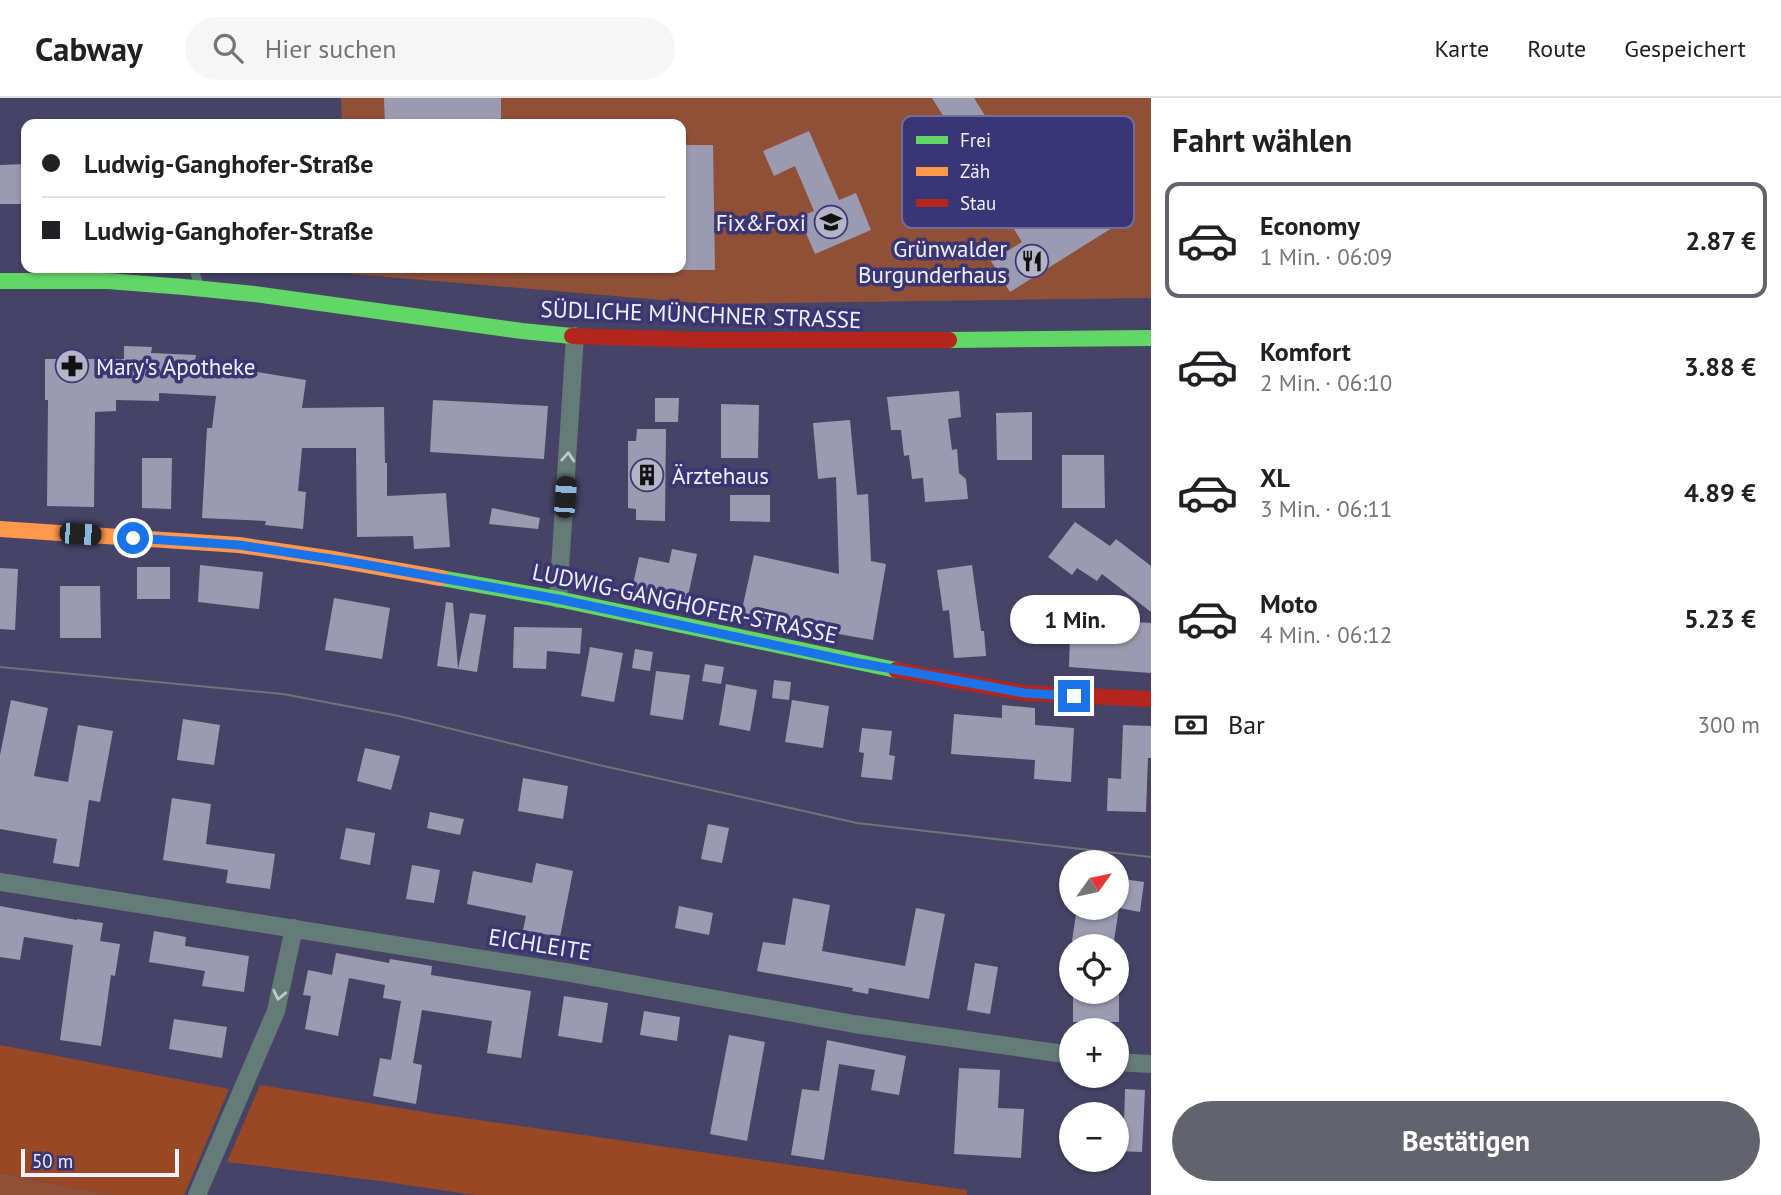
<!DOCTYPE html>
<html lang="de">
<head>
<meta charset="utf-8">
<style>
	body { margin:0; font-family:"PT Sans",sans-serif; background:#f6f6f6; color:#202124; height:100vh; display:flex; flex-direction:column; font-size:26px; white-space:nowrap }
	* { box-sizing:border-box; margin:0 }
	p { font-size:23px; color:#757577 }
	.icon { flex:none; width:38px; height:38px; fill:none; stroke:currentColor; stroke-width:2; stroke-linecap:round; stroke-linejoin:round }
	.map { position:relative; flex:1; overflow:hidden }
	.drawer { display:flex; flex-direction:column; background:#fff; width:630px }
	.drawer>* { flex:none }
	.banner { position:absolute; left:21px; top:21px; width:665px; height:154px; border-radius:14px; box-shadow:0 2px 5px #0004; display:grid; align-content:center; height:154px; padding:0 21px; background:#fff }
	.needle { width:46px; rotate:57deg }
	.buttons { position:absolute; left:1059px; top:752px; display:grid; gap:14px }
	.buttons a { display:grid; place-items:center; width:70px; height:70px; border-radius:50%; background:#fff; box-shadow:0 2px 5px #0004; font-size:35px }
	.scale { position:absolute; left:21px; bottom:18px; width:158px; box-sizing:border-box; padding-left:7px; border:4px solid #f0f1f9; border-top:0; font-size:19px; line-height:24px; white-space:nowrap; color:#f0f1f9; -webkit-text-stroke:5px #3a3574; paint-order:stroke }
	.end { position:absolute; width:32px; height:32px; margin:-16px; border:9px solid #1a73e8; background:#fff; box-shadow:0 0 0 4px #fff }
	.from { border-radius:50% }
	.bubble { position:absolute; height:49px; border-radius:24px; background:#fff; box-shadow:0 2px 5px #0004; font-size:23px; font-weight:700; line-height:49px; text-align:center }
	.car { position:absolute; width:21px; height:42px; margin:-21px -10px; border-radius:9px; box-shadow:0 0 5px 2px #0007; background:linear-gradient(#222 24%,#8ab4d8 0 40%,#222 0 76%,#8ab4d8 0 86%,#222 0) }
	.banner b { display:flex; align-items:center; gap:24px; height:66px; font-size:26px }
	.banner b+b { border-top:2px solid #e0e0e0 }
	.banner i { width:18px; height:18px; background:#202124 }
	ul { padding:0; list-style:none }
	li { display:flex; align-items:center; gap:21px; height:116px; margin:0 14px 10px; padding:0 7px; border:4px solid transparent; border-radius:14px }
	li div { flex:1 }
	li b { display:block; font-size:26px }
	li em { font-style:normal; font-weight:700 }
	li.current { border-color:#63636d }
	li>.icon { width:63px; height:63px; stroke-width:1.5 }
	h2 { padding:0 21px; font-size:32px; line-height:84px }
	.pay { display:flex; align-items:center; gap:18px; height:77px; padding:0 21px; font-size:26px }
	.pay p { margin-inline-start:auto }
	.primary-button { display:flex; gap:14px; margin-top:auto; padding:14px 21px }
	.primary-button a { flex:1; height:80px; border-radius:42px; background:#63636d; color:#fff; font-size:28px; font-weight:700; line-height:80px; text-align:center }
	header { display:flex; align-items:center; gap:42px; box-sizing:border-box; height:98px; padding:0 35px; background:#fff; border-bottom:2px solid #e0e0e0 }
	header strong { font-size:33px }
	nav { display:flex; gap:38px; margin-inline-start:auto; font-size:24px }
	.search { width:490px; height:63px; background:#f6f6f6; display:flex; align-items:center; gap:18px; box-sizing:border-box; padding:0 24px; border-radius:38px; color:#757577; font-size:26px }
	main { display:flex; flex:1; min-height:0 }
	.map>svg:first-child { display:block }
	.green { fill:#905038 }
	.forest { fill:#994826 }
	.building { fill:#9b9ab0 }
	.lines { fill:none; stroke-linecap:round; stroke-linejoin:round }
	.lane { stroke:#647b77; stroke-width:9 }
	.street { stroke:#647b77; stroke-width:18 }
	.fast { stroke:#63d668; stroke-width:16 }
	.slow { stroke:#ff974d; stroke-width:16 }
	.jam { stroke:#b3261e; stroke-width:16 }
	.tram { stroke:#68787a; stroke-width:2 }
	.oneway { stroke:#bfc8cc }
	.route { stroke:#1a73e8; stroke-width:9 }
	.labels { text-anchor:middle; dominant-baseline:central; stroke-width:7; stroke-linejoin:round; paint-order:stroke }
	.poi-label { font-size:23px; fill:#f0f1f9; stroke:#3a3574; text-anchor:end }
	.street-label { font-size:23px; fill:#f0f1f9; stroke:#3a3574 }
	.key { fill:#3a3574; stroke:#716d9c; stroke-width:2 }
	.key-label { font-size:19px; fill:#f0f1f9 }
</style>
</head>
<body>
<header>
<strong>Cabway</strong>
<div class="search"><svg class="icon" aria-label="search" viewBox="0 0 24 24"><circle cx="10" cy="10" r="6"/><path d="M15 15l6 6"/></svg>Hier suchen</div>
<nav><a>Karte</a><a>Route</a><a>Gespeichert</a></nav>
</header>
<main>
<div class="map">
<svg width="1151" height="1097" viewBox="0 0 1151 1097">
	<rect width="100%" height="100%" fill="#464366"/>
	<g class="green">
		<polygon points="341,0 1151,0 1151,200 710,206 351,176 351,170 681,170 681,26 342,26"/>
		<polygon points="0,1075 111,1097 0,1097"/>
	</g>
	<g class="forest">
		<polygon points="0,947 229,991 184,1097 111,1097 0,1075"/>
		<polygon points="260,987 436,1016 967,1092 967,1097 474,1097 380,1083 227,1064"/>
	</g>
	<g class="building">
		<polygon points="384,0 501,0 501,26 385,26"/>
		<polygon points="932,0 974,0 1027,85 1087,48 1131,118 1010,194 991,163 1022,144"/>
		<polygon points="809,33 839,102 856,95 871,132 815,156 799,119 814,113 795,68 774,78 763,53"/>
		<polygon points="681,47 713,47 715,172 681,172"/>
		<polygon points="26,66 26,106 0,106 0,67"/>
		<polygon points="124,248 152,249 151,255 196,257 195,264 306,282 302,310 384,309 385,365 387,365 387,398 446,395 450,449 414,451 413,438 357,439 356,350 302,350 298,393 306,394 303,431 265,427 266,423 202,420 207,330 212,330 216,298 159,295 159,303 116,302 116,313 95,314 94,409 47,408 48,302 45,302 45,261 124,261"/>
		<polygon points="959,293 961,319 948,321 952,352 957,351 959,375 966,381 968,401 925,404 923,380 912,381 909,357 904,358 901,332 891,332 887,299"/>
		<polygon points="655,300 679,300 678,324 655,324"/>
		<polygon points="433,302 548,308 544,361 430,354"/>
		<polygon points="721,306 759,307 758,360 721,360"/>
		<polygon points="1032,314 1032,362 997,362 996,315"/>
		<polygon points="850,322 857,397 868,396 871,463 886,466 873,542 798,529 741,516 754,457 839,476 836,379 818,381 813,325"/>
		<polygon points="637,331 666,331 665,423 636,422 636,411 628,410 628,343 636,343"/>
		<polygon points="1062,357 1104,357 1105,410 1062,410"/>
		<polygon points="142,360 172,360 171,411 142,410"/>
		<polygon points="730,397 770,397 770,424 730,423"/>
		<polygon points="492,410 540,420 538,431 489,426"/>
		<polygon points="1075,424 1110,448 1116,441 1151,468 1151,514 1102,476 1097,483 1077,470 1072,477 1048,459"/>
		<polygon points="672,451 697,456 687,503 632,491 639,459 669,465"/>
		<polygon points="200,467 263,474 259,511 198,504"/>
		<polygon points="972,467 981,533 984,533 986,558 954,560 949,512 943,513 937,472"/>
		<rect x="137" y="469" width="33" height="32"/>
		<polygon points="0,470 18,471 15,532 0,531"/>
		<polygon points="60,488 100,488 101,540 60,540"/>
		<polygon points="334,500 390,510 382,561 325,552"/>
		<polygon points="446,504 453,505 458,571 437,568"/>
		<polygon points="470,515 486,517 477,574 458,571"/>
		<polygon points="1053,517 1071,520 1151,525 1151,575 1069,569 1070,538 1050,535"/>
		<polygon points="514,529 582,530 580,556 547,553 546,571 513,570"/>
		<polygon points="590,549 623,555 614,604 581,598"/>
		<polygon points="635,551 653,554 650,573 632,570"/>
		<polygon points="705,566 724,569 721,586 702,583"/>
		<polygon points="656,573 690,577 683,622 650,617"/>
		<polygon points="774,582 791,584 789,602 772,600"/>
		<polygon points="726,586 757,592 750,633 719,627"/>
		<polygon points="11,602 48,610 34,678 68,684 78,627 113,633 100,704 89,702 79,769 53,765 57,741 0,731 0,657"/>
		<polygon points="792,602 829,608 823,650 785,644"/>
		<polygon points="1002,607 1035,610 1035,627 1074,630 1071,684 1034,681 1035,662 951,656 954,616 1002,620"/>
		<polygon points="183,621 220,627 214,667 177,662"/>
		<polygon points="1123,627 1151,628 1151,660 1148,660 1146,714 1107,713 1108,680 1121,681"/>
		<polygon points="862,630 892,633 889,657 895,658 892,682 861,679 864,655 859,654"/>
		<polygon points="365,650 400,658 391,692 357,683"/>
		<polygon points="523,680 568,688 563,721 518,713"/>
		<polygon points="172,700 211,706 206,746 275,756 270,791 226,785 228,772 163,762"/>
		<polygon points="430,714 464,721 460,737 427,730"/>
		<polygon points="708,726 729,730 722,765 701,761"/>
		<polygon points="346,730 375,735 370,767 340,761"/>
		<polygon points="536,765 573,773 560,839 523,832 526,818 467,806 473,773 532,785"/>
		<polygon points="412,767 440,772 434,805 406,801"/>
		<polygon points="1116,780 1144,784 1140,814 1119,810 1113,849 1072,843 1077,810 1119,810 1116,810"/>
		<polygon points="793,800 830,807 822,853 905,868 916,810 945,816 929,901 869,890 868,896 852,893 853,890 757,873 763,844 785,847"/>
		<polygon points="0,808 77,822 77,821 103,825 100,843 120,846 115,878 111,877 101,948 60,942 73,847 24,839 20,862 0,859"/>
		<polygon points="679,808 713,815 709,837 675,830"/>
		<polygon points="154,833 186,839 185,848 249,858 244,894 202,888 205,873 149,864"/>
		<polygon points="336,855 389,865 390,861 432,868 431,877 531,893 521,960 487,955 492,923 422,912 413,965 422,967 416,1006 373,998 380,960 391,962 401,903 383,900 385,887 349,880 338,938 305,931 311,898 303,897 308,872 332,877"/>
		<polygon points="975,865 998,869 990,916 967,912"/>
		<rect x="1073" y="894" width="46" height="30"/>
		<polygon points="564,898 608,905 602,945 558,938"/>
		<polygon points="644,913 680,919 677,943 640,937"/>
		<polygon points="174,921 227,929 222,960 169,951"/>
		<polygon points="729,937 765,944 747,1043 710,1036"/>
		<polygon points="827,942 906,958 899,997 871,992 875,972 839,966 824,1062 791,1057 802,991 819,993"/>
		<polygon points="959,970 1000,972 998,1010 1024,1011 1021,1060 954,1056"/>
		<polygon points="1125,991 1145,992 1142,1054 1116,1053 1116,1026 1124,1026"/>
	</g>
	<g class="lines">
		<polyline class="lane" points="193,170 199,186"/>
		<g class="street">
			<polyline points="558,501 575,238"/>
			<polyline points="0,784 571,875 854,926 1071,957"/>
			<polyline points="1116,964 1151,966"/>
			<polyline points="197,1097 276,913 294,830"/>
		</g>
		<g class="fast">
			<polyline points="0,183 108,183 184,189 254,196 522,233 572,238"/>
			<polyline points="949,242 1151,240"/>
			<polyline points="441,480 558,501 896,572"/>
		</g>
		<polyline class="slow" points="0,431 239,447 327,460 441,480"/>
		<g class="jam">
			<polyline points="572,238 705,242 949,242"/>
			<polyline points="896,572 1024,595 1151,601"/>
		</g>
		<polyline class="tram" points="0,569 283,596 399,618 599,667 857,725 1151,759"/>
	</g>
	<defs><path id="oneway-chevron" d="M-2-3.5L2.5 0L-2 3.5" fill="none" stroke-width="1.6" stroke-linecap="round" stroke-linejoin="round" transform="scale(1.75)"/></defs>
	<g class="oneway">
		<use href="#oneway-chevron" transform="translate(568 359) rotate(-86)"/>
		<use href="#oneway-chevron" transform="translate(279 897) rotate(102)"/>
	</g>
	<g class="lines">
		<polyline class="route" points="133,440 239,447 351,464 558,501 854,564 976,586 1024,595 1074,598"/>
	</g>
	<defs>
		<symbol id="school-disc" viewBox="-11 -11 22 22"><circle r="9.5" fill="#b4b4c6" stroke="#3a3574"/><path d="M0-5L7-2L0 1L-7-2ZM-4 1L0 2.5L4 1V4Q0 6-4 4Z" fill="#111"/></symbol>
		<symbol id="restaurant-disc" viewBox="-11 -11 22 22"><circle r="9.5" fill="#b4b4c6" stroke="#3a3574"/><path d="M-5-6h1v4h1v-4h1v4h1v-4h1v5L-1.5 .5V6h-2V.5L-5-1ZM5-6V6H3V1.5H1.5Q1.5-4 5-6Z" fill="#111"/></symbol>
		<symbol id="pharmacy-disc" viewBox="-11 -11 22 22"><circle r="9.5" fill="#b4b4c6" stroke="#3a3574"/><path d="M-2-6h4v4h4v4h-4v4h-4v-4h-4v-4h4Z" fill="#111"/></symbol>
		<symbol id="building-disc" viewBox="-11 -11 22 22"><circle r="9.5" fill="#b4b4c6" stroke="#3a3574"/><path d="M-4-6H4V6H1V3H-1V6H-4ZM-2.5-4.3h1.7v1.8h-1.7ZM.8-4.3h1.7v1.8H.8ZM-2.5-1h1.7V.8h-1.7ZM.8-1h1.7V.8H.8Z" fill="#111"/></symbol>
	</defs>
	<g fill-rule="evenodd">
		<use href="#school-disc" x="812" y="105" width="38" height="38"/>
		<use href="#restaurant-disc" x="1013" y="144" width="38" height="38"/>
		<use href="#pharmacy-disc" x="53" y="249" width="38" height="38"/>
		<use href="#building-disc" x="628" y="358" width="38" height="38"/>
	</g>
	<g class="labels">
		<g class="poi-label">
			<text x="806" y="124">Fix&amp;Foxi</text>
			<text x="1007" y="150">Grünwalder<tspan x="1007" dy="26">Burgunderhaus</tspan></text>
			<text x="96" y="268" text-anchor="start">Mary's Apotheke</text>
			<text x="672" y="377" text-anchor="start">Ärztehaus</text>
		</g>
		<g class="street-label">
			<text transform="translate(701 216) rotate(2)">SÜDLICHE MÜNCHNER STRASSE</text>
			<text transform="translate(685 505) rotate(12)">LUDWIG-GANGHOFER-STRASSE</text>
			<text transform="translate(540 846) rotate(9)">EICHLEITE</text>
		</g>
	</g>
	<rect x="902" y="18" width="232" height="112" rx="10" class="key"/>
	<rect x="916" y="38" width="32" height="8" fill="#63d668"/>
	<rect x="916" y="69" width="32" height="9" fill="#ff974d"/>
	<rect x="916" y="101" width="32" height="8" fill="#b3261e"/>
	<g class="key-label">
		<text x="960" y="49">Frei</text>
		<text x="960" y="80">Zäh</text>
		<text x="960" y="112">Stau</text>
	</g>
</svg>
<div class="buttons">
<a><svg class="needle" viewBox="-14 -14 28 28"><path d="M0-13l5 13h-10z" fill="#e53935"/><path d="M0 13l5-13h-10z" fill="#757577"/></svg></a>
<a><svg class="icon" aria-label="locate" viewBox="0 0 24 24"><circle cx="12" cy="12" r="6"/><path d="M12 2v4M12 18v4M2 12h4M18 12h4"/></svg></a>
<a>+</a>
<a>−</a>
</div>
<div class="scale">50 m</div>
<i class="end from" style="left:133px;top:440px"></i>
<i class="end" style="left:1074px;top:598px"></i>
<div class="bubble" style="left:1010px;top:497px;width:130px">1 Min.</div>
<i class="car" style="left:565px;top:399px;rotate:4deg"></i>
<i class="car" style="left:80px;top:436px;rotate:94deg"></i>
<div class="banner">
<b><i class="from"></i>Ludwig-Ganghofer-Straße</b>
<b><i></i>Ludwig-Ganghofer-Straße</b>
</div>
</div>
<section class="drawer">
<h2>Fahrt wählen</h2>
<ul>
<li class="current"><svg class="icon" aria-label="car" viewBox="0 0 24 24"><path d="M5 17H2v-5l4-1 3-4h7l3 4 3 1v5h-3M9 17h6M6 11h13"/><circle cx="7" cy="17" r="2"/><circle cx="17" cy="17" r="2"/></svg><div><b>Economy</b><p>1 Min. · 06:09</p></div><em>2.87 €</em></li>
<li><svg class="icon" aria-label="car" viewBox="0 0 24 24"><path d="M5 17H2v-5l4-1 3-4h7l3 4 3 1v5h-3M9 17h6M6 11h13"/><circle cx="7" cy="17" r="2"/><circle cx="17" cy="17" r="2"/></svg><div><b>Komfort</b><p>2 Min. · 06:10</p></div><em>3.88 €</em></li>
<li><svg class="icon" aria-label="car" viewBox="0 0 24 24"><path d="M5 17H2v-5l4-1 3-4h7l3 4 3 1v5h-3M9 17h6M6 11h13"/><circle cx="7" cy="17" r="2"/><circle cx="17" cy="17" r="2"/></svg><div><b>XL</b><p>3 Min. · 06:11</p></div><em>4.89 €</em></li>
<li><svg class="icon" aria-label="car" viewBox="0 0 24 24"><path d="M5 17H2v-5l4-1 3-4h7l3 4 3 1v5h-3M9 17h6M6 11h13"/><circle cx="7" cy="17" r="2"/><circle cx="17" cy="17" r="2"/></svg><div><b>Moto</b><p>4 Min. · 06:12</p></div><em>5.23 €</em></li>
</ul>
<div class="pay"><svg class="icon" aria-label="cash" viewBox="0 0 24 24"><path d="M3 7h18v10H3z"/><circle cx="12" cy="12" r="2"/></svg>Bar<p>300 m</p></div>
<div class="primary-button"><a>Bestätigen</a></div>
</section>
</main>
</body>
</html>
